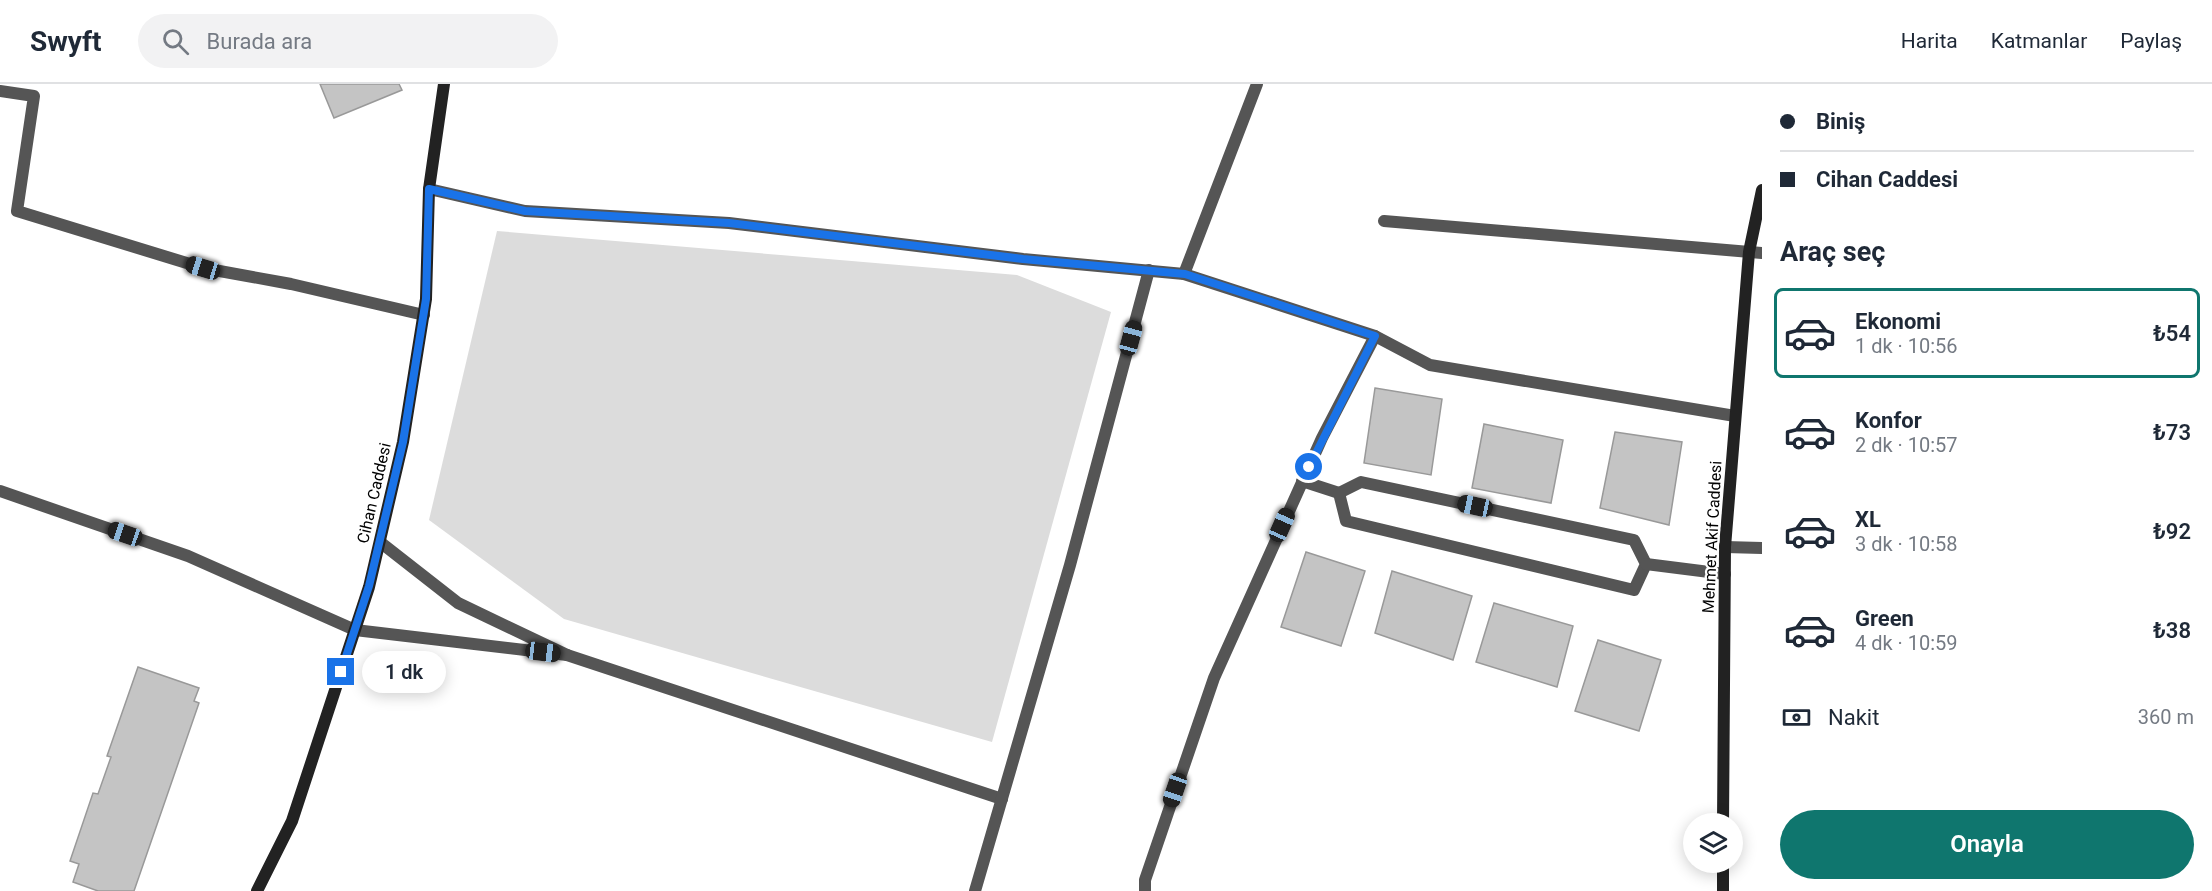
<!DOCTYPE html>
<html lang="tr">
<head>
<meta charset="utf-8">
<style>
	body { margin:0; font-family:Roboto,sans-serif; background:#f2f2f3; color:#1f2937; height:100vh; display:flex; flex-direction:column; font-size:22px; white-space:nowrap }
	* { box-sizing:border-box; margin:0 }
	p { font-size:20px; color:#747a83 }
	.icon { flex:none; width:33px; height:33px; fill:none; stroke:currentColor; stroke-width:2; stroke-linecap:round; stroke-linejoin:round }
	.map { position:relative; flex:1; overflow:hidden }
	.details { display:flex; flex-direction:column; background:#fff; width:450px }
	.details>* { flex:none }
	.banner { display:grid; align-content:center; height:132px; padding:0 18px; background:#fff }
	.tools { position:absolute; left:1683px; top:729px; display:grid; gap:12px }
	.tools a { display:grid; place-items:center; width:60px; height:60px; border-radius:50%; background:#fff; box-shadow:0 3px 15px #0003; font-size:30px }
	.end { position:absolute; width:27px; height:27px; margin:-14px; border:8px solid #1a73e8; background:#fff; box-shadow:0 0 0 3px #fff }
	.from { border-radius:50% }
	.bubble { position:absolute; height:42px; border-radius:21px; background:#fff; box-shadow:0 3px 15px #0003; font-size:20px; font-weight:600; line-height:42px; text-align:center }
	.car { position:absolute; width:18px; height:36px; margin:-18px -9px; border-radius:8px; box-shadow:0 0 4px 2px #0007; background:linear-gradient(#222 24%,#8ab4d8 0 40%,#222 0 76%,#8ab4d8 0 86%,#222 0) }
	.banner b { display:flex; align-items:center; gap:21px; height:57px; font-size:22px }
	.banner b+b { border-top:2px solid #e0e1e3 }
	.banner i { width:15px; height:15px; background:#1f2937 }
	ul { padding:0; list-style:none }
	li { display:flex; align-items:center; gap:18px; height:90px; margin:0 12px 9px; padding:0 6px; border:3px solid transparent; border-radius:9px }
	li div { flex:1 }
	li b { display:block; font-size:22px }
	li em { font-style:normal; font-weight:600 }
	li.on { border-color:#0f766e }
	li>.icon { width:54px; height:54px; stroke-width:1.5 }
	h2 { padding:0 18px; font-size:27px; line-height:72px }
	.pay { display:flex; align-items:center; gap:15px; height:66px; padding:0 18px; font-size:22px }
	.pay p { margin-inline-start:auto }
	.primary-button { display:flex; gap:12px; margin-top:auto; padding:12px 18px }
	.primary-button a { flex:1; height:69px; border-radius:36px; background:#0f766e; color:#fff; font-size:24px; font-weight:600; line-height:69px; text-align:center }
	header { display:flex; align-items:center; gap:36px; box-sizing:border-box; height:84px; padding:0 30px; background:#fff; border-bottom:2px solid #e0e1e3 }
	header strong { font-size:28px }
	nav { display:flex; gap:33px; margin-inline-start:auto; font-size:21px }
	.search { width:420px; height:54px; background:#f2f2f3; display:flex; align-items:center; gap:15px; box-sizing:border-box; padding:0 21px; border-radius:33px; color:#747a83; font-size:22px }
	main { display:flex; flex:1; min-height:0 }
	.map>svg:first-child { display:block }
	.green { fill:#dcdcdc }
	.building { fill:#c4c4c4; stroke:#999; stroke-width:1.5 }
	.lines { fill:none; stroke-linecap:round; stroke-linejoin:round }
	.street { stroke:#555; stroke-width:12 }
	.secondary { stroke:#222; stroke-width:12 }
	.route { stroke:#1a73e8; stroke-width:8 }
	.labels { text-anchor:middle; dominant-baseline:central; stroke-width:4.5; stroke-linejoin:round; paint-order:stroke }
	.street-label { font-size:16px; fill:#000; stroke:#fff }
</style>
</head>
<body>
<header>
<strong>Swyft</strong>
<div class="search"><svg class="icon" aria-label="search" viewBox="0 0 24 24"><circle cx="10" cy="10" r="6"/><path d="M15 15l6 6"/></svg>Burada ara</div>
<nav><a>Harita</a><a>Katmanlar</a><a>Paylaş</a></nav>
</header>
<main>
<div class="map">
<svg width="1762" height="807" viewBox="0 0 1762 807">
	<rect width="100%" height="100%" fill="#fff"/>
	<polygon class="green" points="497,147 1017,191 1111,228 992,658 564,535 429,436"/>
	<g class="building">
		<polygon points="320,0 399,0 402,6 334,34"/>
		<polygon points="1375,304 1442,315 1431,391 1364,379"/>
		<polygon points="1484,340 1563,356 1551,419 1472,404"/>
		<polygon points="1615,348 1682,358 1669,441 1600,424"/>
		<polygon points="1306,468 1365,487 1341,562 1281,543"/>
		<polygon points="1392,487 1472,512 1453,576 1375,549"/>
		<polygon points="1494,519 1573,542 1557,603 1476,578"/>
		<polygon points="1598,556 1661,576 1639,647 1575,627"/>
		<polygon points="138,583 199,604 194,617 199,619 134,807 98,807 73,798 79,780 70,777 93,709 98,710 111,673 107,672"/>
	</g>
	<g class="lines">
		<g class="street">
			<polyline points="0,7 34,12 17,127 203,184 291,200 424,231"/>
			<polyline points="429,105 525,127 729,139 1023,175 1184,190 1375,252 1430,281 1735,332"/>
			<polyline points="1384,137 1762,169"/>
			<polyline points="1184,190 1257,0"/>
			<polyline points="1302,397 1339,409"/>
			<polygon points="1361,398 1634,456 1646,480 1634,506 1346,437 1339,409"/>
			<polyline points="0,407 188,472 355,546 567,571 458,519 380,458"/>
			<polyline points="1725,463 1762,464"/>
			<polyline points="1646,480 1725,490"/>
			<polyline points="567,571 1002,715"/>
			<polyline points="975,807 1070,481 1149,186"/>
			<polyline points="1145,807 1145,796 1214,594 1322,354 1375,252"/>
		</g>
		<g class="secondary">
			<polyline points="1723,740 1725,463 1749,168 1762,106"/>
			<polyline points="257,807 292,737 369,503 403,358 426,215 429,105 444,0"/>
			<polyline points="1723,807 1723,778"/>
		</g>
	</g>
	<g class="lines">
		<polyline class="route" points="341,588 369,502 403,358 426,215 429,105 525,127 729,139 1023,175 1185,190 1375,252 1309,383"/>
	</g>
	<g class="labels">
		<g class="street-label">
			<text transform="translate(374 409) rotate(-77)">Cihan Caddesi</text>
			<text transform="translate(1712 453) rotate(-87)">Mehmet Akif Caddesi</text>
		</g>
	</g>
</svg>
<div class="tools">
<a><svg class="icon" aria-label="layers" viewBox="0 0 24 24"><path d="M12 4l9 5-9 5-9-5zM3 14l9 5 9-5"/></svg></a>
</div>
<i class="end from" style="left:1309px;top:383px"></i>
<i class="end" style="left:341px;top:588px"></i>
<div class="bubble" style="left:362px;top:567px;width:84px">1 dk</div>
<i class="car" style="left:203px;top:184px;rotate:287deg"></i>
<i class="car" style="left:1131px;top:254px;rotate:15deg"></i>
<i class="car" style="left:1475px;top:422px;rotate:282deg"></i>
<i class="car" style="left:1282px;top:441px;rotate:24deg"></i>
<i class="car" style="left:125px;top:450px;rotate:289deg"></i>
<i class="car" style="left:543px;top:568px;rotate:97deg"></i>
<i class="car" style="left:1175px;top:706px;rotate:199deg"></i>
</div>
<section class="details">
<div class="banner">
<b><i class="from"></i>Biniş</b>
<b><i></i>Cihan Caddesi</b>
</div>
<h2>Araç seç</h2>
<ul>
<li class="on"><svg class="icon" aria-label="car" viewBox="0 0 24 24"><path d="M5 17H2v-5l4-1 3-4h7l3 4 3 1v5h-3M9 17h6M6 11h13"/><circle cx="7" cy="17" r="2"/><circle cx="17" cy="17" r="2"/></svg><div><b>Ekonomi</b><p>1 dk · 10:56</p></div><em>₺54</em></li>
<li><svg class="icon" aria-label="car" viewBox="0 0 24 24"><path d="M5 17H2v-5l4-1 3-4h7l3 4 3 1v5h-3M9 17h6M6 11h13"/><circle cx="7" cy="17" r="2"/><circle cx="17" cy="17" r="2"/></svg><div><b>Konfor</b><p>2 dk · 10:57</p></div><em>₺73</em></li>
<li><svg class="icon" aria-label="car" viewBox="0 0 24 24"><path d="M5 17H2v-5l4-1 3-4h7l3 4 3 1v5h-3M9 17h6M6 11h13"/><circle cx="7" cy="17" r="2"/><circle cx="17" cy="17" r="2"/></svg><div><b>XL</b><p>3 dk · 10:58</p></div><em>₺92</em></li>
<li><svg class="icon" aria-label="car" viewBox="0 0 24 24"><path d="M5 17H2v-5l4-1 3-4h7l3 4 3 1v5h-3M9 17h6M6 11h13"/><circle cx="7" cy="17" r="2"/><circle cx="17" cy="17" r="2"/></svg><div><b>Green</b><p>4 dk · 10:59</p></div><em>₺38</em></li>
</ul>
<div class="pay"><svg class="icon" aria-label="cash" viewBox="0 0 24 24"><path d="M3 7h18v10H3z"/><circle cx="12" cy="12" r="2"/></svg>Nakit<p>360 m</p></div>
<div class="primary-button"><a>Onayla</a></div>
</section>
</main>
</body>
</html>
